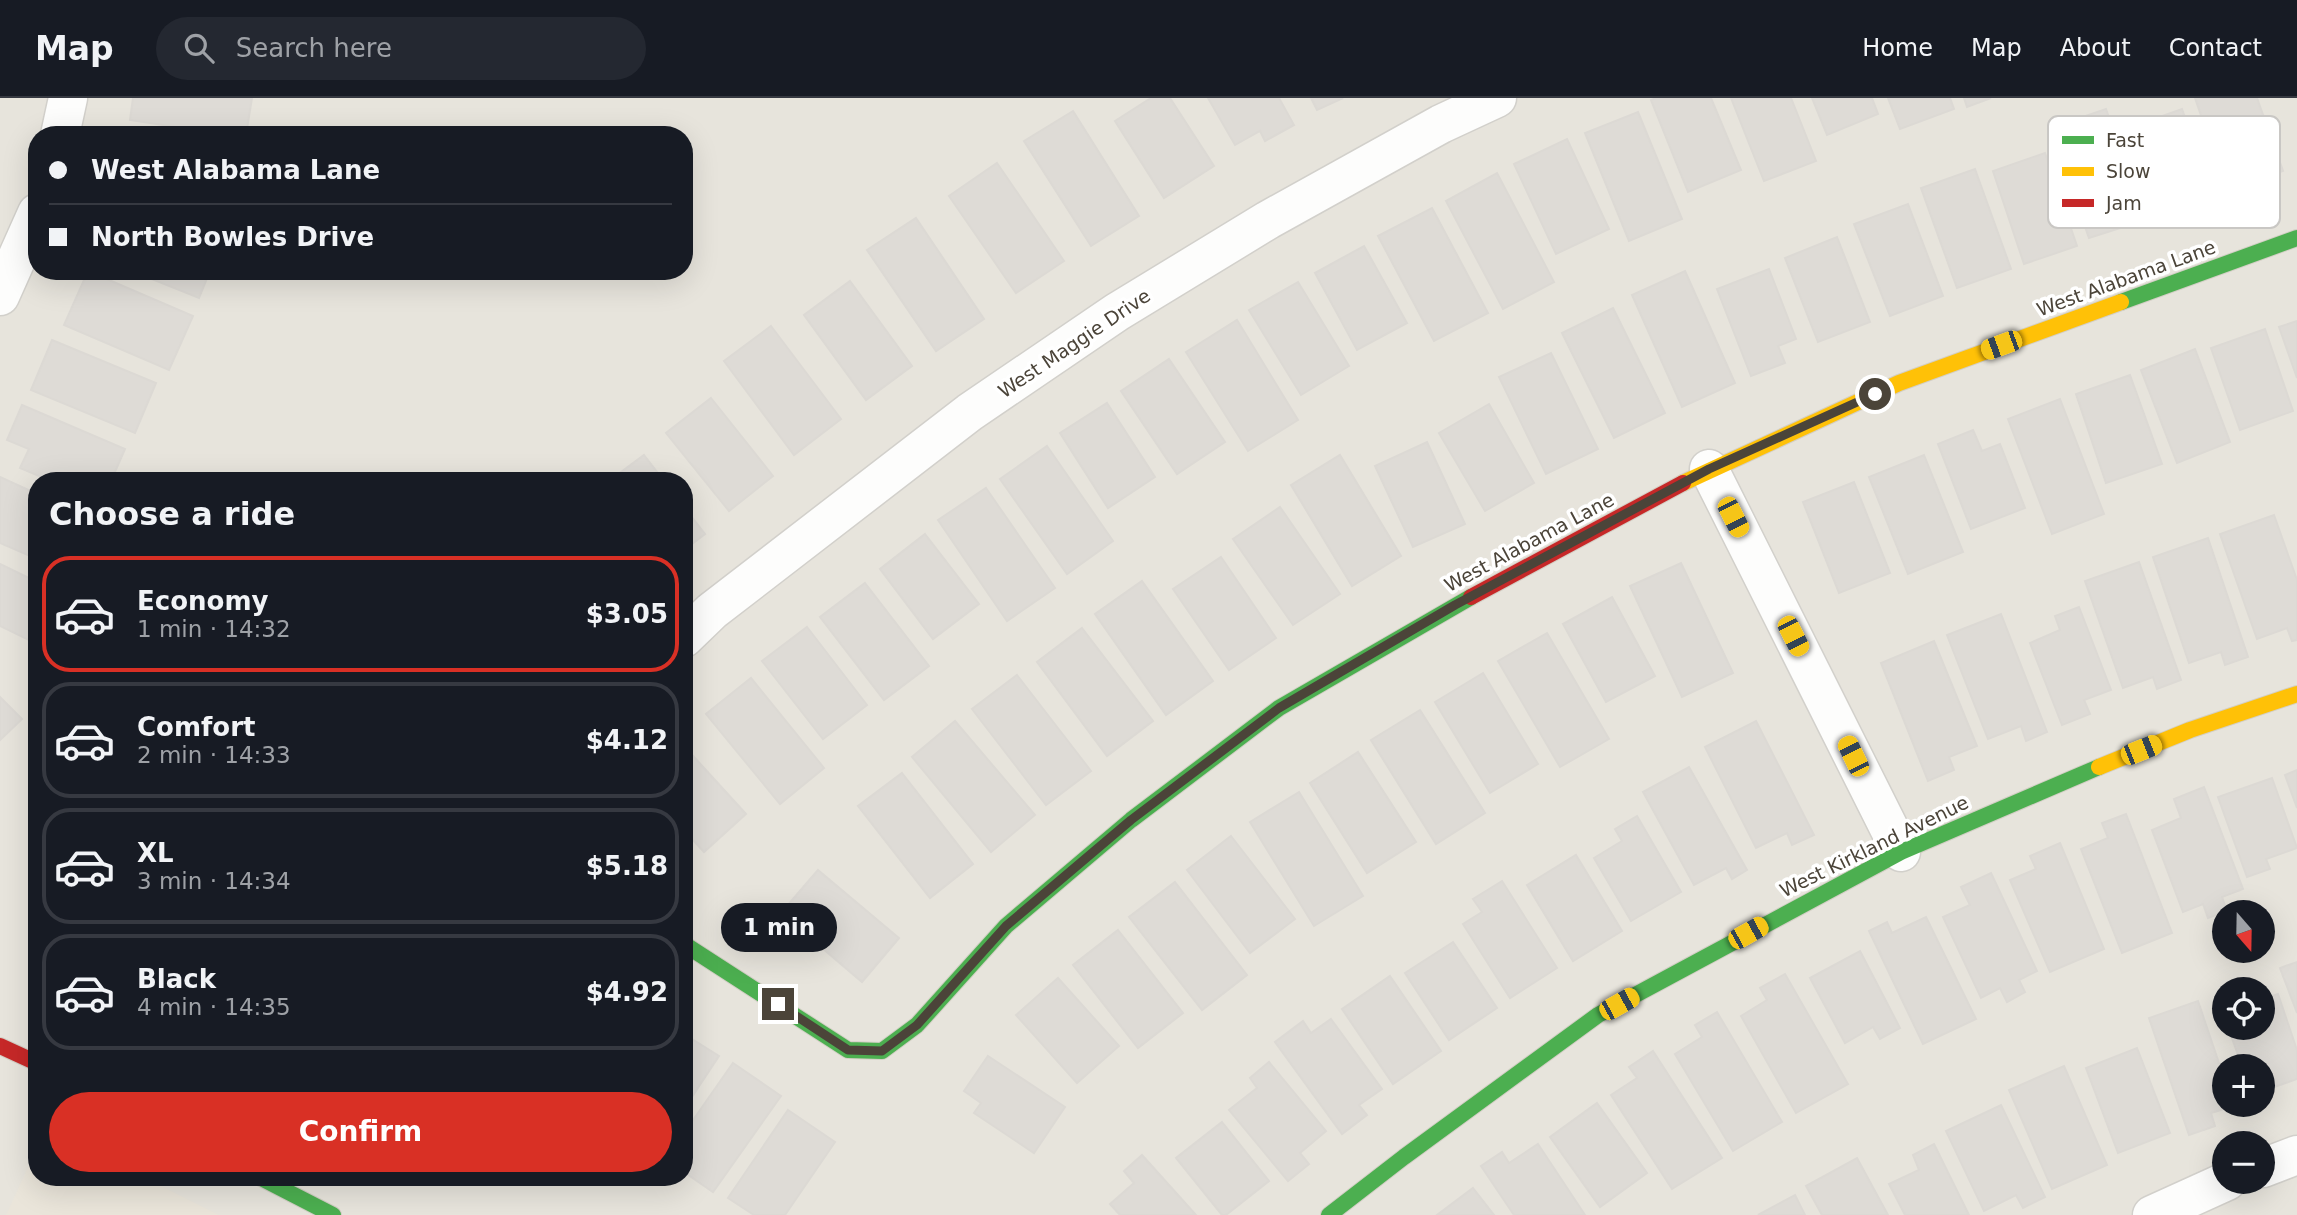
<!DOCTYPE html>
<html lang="en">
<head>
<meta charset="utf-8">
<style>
	body { margin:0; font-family:"DejaVu Sans",sans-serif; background:#242831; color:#f1f3f6; height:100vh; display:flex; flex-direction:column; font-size:26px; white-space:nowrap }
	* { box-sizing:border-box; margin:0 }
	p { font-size:23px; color:#9ea1a6 }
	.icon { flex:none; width:38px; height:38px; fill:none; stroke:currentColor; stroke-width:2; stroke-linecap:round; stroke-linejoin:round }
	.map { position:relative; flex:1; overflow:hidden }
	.sheet { position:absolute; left:28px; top:374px; width:665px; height:714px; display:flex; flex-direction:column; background:#171b24; border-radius:28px; box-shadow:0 7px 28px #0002 }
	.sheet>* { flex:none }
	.hud { position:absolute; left:28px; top:28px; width:665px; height:154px; border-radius:28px; box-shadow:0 7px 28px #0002; display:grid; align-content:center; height:154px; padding:0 21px; background:#171b24 }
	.needle { width:46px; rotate:160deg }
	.buttons { position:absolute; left:2212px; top:802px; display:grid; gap:14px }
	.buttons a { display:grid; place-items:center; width:63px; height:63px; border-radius:50%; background:#171b24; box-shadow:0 7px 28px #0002; font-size:35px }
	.end { position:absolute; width:32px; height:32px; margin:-16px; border:9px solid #4b4439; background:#fff; box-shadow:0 0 0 4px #fff }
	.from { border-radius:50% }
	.bubble { position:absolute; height:49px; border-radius:24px; background:#171b24; box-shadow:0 7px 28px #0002; font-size:23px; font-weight:700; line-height:49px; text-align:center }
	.car { position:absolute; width:21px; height:42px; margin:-21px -10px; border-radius:9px; box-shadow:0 0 5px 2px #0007; background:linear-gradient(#f5c518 24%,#345 0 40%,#f5c518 0 76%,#345 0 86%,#f5c518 0) }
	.hud b { display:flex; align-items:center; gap:24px; height:66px; font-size:26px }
	.hud b+b { border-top:2px solid #363941 }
	.hud i { width:18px; height:18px; background:#f1f3f6 }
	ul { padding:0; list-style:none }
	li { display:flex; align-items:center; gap:21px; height:116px; margin:0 14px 10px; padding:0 7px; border:4px solid #363941; border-radius:28px }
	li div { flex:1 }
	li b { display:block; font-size:26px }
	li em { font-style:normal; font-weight:700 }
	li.active { border-color:#d93025 }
	li>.icon { width:63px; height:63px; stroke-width:1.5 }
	h2 { padding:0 21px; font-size:32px; line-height:84px }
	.primary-button { display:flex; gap:14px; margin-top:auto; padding:14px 21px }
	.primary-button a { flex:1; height:80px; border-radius:42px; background:#d93025; color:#fff; font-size:28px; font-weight:700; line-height:80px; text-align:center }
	header { display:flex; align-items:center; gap:42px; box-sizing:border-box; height:98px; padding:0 35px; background:#171b24; border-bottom:2px solid #363941 }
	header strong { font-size:33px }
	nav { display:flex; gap:38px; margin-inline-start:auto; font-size:24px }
	.search { width:490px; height:63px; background:#242831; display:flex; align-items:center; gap:18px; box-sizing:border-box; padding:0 24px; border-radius:38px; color:#9ea1a6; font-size:26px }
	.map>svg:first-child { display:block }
	.residential { fill:#e7e4dc; fill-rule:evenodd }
	.education { fill:#eae5da }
	.building { fill:#dedbd6; stroke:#dcd9d4; stroke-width:2 }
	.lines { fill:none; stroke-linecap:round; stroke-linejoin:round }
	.street-casing { stroke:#d2d0cb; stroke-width:41 }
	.fast-casing { stroke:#d3cfc5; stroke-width:18 }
	.slow-casing { stroke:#d3cfc5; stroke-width:18 }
	.jam-casing { stroke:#d3cfc5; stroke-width:18 }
	.street { stroke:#fdfdfc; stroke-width:38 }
	.fast { stroke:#4caf50; stroke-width:16 }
	.slow { stroke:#ffc107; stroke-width:16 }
	.jam { stroke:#c62828; stroke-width:16 }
	.route { stroke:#4b4439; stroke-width:9 }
	.labels { text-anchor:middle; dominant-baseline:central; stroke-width:7; stroke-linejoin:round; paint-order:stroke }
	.street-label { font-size:19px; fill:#4b4439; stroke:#fff }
	.key { fill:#fff; stroke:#c9c7c4; stroke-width:2 }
	.key-label { font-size:19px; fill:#4b4439 }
</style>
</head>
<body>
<header>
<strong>Map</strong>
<div class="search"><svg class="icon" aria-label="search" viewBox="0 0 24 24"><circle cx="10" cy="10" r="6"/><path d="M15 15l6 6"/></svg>Search here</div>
<nav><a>Home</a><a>Map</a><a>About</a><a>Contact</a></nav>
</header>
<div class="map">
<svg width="2297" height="1117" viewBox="0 0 2297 1117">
	<rect width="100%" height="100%" fill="#f4f2ee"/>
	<path class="residential" d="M0,0H2297V1117H0ZM37,37H684V173H37ZM37,383H684V1080H37ZM2224,814H2263V852H2224ZM2224,891H2263V929H2224ZM2224,968H2263V1006H2224ZM2224,1045H2263V1083H2224Z"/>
	<polygon class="education" points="37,1050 37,1080 145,1080 219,1117 6,1117"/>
	<g class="building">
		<polygon points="133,0 252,0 246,37 227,37 130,22"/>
		<polygon points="1151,0 1170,0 1214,68 1164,100 1115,23"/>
		<polygon points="1208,0 1279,0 1294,27 1265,43 1260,33 1235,47"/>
		<polygon points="1311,0 1343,0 1317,12"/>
		<polygon points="1656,0 1711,0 1741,72 1688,94 1651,2"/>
		<polygon points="1731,0 1791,0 1816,63 1764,83"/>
		<polygon points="1812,0 1872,0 1878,16 1827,37"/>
		<polygon points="1888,0 1950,0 1954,11 1900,31"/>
		<polygon points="1964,0 1991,0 1967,9"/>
		<polygon points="2195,0 2257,0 2283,73 2227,93"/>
		<polygon points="2106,11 2145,122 2089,140 2050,30"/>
		<polygon points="2182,11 2212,96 2157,115 2128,30"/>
		<polygon points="1073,13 1139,118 1091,148 1024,43"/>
		<polygon points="1638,14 1682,121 1629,143 1585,35"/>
		<polygon points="1567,41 1609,131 1556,156 1514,66"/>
		<polygon points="2045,55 2077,148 2024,166 1993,73"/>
		<polygon points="997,65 1064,163 1016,195 949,98"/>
		<polygon points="1975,71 2011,171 1957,190 1921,90"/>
		<polygon points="1497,75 1554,184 1503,211 1446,103"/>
		<polygon points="1908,106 1943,198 1890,218 1854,126"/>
		<polygon points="1432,110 1488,215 1434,243 1378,138"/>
		<polygon points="916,120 984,221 936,253 867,152"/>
		<polygon points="1837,139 1870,224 1818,244 1785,160"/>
		<polygon points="1364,148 1407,225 1357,252 1315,175"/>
		<polygon points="1769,171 1796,241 1778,248 1785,265 1751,278 1717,191"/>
		<polygon points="88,173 193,218 169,272 64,227"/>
		<polygon points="132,173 210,173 199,200"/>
		<polygon points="1685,173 1735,285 1682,309 1632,197"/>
		<polygon points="850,183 912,268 866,302 804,217"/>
		<polygon points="1298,184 1349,268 1301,297 1249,212"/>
		<polygon points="1613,210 1665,315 1614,340 1562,235"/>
		<polygon points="1237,222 1298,322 1248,353 1186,254"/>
		<polygon points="2297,223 2297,280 2279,229"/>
		<polygon points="771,228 841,321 794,357 724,263"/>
		<polygon points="2265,231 2293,313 2240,332 2211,250"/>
		<polygon points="52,242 156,285 135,335 31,292"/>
		<polygon points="2195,251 2230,344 2177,365 2141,272"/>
		<polygon points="1551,255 1598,351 1546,376 1499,279"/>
		<polygon points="1169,261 1225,344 1177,376 1121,293"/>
		<polygon points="2130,277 2162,366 2106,385 2076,296"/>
		<polygon points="711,300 773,378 729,413 666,335"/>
		<polygon points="2060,301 2104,416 2052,436 2008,321"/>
		<polygon points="1107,305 1155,379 1108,410 1060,335"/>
		<polygon points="1489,306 1534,385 1485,413 1439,335"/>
		<polygon points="22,307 125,351 111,383 51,383 20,370 29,351 7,342"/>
		<polygon points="1973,332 1982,353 2000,346 2025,410 1971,431 1938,346"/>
		<polygon points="1427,344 1465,426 1413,449 1375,368"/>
		<polygon points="1047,348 1113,443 1067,476 1000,381"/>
		<polygon points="644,357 664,383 609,383"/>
		<polygon points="1340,357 1401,458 1352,488 1291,387"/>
		<polygon points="1924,357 1963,454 1908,476 1869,379"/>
		<polygon points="0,379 37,396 37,461 0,445"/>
		<polygon points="1854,384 1890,475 1839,495 1803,404"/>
		<polygon points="986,390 1055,490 1007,523 938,422"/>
		<polygon points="684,409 705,436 684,452"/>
		<polygon points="1280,409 1340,496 1293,527 1233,441"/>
		<polygon points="2274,417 2297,482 2297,542 2292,543 2287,530 2257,541 2220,436"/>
		<polygon points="925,436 979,506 933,541 880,471"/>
		<polygon points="2208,440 2248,559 2225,567 2221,554 2189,565 2153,459"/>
		<polygon points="1221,459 1276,540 1229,572 1173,491"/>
		<polygon points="2139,464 2181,582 2157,591 2153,579 2123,590 2085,483"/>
		<polygon points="1681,465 1733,575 1682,599 1630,488"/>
		<polygon points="0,466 37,484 37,537 33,544 0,528"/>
		<polygon points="1142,483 1213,583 1166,617 1095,516"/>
		<polygon points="865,485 929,568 884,602 820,519"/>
		<polygon points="1612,499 1655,578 1606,604 1563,526"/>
		<polygon points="2079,509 2111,592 2084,602 2090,616 2062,627 2030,545 2060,532 2055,518"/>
		<polygon points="2001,516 2047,634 2026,643 2021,628 1988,641 1947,537"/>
		<polygon points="807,529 867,607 823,641 762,563"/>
		<polygon points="1082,530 1153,623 1107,658 1037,564"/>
		<polygon points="1547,535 1609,641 1560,669 1498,563"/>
		<polygon points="1934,543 1977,648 1949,659 1954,672 1928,683 1881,565"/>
		<polygon points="1483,575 1538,666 1490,695 1435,604"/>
		<polygon points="1017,577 1091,673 1046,707 972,611"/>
		<polygon points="751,580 824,670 780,706 706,616"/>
		<polygon points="0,599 22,621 0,642"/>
		<polygon points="1420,612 1485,715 1436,746 1371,642"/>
		<polygon points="955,623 1035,717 991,754 912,659"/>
		<polygon points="1756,623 1814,737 1792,747 1787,735 1756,750 1705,649"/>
		<polygon points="684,648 746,716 704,754 684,732"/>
		<polygon points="1358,654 1416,744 1367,775 1310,685"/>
		<polygon points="1689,669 1747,772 1732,781 1726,770 1694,787 1643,694"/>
		<polygon points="2297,672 2297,710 2285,677"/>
		<polygon points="902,675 973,766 930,800 858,708"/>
		<polygon points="2272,680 2297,750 2266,761 2270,771 2247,779 2218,699"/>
		<polygon points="2204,689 2243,791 2222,799 2227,813 2208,820 2203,806 2183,814 2152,732 2181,720 2174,701"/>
		<polygon points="1299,694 1363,798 1314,828 1250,724"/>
		<polygon points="2126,716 2172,835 2122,855 2081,751 2108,740 2102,725"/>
		<polygon points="1637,718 1681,794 1631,823 1594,760 1622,743 1615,731"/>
		<polygon points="1231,738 1295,821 1250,855 1187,772"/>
		<polygon points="2060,745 2104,851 2050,874 2010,782 2036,771 2030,758"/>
		<polygon points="1576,757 1622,833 1573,863 1527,787"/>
		<polygon points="818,772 899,840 862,884 781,815"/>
		<polygon points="1991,775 2037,873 2019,882 2025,894 2007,904 2000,890 1981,900 1943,819 1970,807 1961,789"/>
		<polygon points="1502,783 1557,870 1510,900 1463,826 1482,814 1473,801"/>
		<polygon points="1175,784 1247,877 1202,912 1129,819"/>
		<polygon points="1926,819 1976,921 1923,946 1869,833 1887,824 1892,835"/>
		<polygon points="1118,832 1183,915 1138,950 1073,867"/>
		<polygon points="1453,844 1497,910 1449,942 1405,875"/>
		<polygon points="1860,853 1900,930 1880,941 1873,929 1845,945 1810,880"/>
		<polygon points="2297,864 2297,915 2280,870"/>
		<polygon points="1785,876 1848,986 1796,1015 1741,918 1767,902 1760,890"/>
		<polygon points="1390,878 1441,953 1393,986 1342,911"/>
		<polygon points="1058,880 1119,948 1077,985 1016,917"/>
		<polygon points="2278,896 2297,952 2297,981 2263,993 2263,968 2242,968 2228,929 2263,929 2263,901"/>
		<polygon points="2198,903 2224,980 2224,1006 2234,1008 2211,1015 2215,1028 2189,1037 2149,920"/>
		<polygon points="1717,914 1782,1024 1733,1053 1675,956 1702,939 1695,927"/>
		<polygon points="1331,921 1382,991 1359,1007 1367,1017 1342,1036 1275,944 1303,923 1311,935"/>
		<polygon points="684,936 719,958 684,1011"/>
		<polygon points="2137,950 2170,1035 2118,1055 2086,970"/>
		<polygon points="1653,953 1722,1060 1672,1091 1611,997 1637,980 1629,969"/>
		<polygon points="988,958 1065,1009 1034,1055 974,1015 981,1005 964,993"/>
		<polygon points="1269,964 1326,1033 1300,1055 1309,1066 1288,1083 1229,1012 1257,990 1250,980"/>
		<polygon points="733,965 781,998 713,1094 684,1074 684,1035"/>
		<polygon points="2064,968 2107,1067 2052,1091 2009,992"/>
		<polygon points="1597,1005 1647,1075 1600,1109 1550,1039"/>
		<polygon points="2001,1007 2045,1099 2023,1110 2016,1097 1984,1113 1946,1033"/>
		<polygon points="788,1012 835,1044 785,1117 754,1117 728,1100"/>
		<polygon points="1222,1024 1269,1083 1226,1117 1222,1117 1176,1060"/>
		<polygon points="1538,1046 1585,1117 1514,1117 1481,1068 1502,1054 1509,1065"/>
		<polygon points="1934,1046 1969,1117 1905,1117 1889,1086 1919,1072 1913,1057"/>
		<polygon points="1142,1057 1196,1117 1120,1117 1110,1106 1134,1085 1124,1073"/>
		<polygon points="1857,1060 1888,1117 1822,1117 1806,1088"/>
		<polygon points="1473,1090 1494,1117 1437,1117"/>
		<polygon points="1795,1097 1805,1117 1758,1117"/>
	</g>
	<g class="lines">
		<defs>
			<g id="street">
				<polyline points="60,37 68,0"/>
				<polyline points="0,198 37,115"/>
				<polyline points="1709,371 1901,754"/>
				<polyline points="684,540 712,513 970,314 1117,214 1268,122 1441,26 1497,0"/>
				<polyline points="2263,1070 2297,1057"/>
				<polyline points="2152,1117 2227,1083"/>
			</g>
			<g id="fast">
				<polyline points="2121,204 2297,140"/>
				<polyline points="684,846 848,952 882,953 917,927 1006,828 1131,722 1279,610 1471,499"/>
				<polyline points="261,1080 333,1117"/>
				<polyline points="1329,1117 1404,1059 1598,917 1901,754 2099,669"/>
			</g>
			<g id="slow">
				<polyline points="1683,385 1899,285 2121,204"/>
				<polyline points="2099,669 2190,632 2297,596"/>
			</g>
			<g id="jam">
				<polyline points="1471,499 1683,385"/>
				<polyline points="0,948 37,965"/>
			</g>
		</defs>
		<use href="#street" class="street-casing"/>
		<use href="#fast" class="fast-casing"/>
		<use href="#slow" class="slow-casing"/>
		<use href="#jam" class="jam-casing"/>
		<use href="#street" class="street"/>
		<use href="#fast" class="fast"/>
		<use href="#slow" class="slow"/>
		<use href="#jam" class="jam"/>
	</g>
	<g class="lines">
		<polyline class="route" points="778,906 848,952 882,953 917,927 1006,828 1131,722 1279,610 1455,507 1709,371 1875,296"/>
	</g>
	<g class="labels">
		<g class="street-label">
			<text transform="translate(2126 180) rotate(-20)">West Alabama Lane</text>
			<text transform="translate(1074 245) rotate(-34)">West Maggie Drive</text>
			<text transform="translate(1529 444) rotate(-28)">West Alabama Lane</text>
			<text transform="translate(1874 748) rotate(-26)">West Kirkland Avenue</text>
		</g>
	</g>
	<rect x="2048" y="18" width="232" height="112" rx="10" class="key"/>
	<rect x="2062" y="38" width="32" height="8" fill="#4caf50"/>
	<rect x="2062" y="69" width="32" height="9" fill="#ffc107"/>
	<rect x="2062" y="101" width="32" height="8" fill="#c62828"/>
	<g class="key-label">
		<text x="2106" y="49">Fast</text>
		<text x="2106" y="80">Slow</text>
		<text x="2106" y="112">Jam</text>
	</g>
</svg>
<div class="buttons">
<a><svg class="needle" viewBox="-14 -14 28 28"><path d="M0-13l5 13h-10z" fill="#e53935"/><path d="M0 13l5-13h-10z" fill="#9ea1a6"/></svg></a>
<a><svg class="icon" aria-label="locate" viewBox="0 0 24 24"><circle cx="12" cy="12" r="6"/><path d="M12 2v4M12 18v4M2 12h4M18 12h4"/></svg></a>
<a>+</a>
<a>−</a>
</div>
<i class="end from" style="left:1875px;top:296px"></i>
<i class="end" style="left:778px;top:906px"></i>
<div class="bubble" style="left:721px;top:805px;width:116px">1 min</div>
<i class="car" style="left:2001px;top:247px;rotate:250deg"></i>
<i class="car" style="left:1733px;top:419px;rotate:153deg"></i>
<i class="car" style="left:1793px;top:538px;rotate:153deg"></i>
<i class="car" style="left:2141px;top:652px;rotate:68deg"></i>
<i class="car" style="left:1853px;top:658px;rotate:334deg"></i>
<i class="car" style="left:1748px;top:835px;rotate:61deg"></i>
<i class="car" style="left:1619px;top:906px;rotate:61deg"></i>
<div class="hud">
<b><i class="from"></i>West Alabama Lane</b>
<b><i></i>North Bowles Drive</b>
</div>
<section class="sheet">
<h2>Choose a ride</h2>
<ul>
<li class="active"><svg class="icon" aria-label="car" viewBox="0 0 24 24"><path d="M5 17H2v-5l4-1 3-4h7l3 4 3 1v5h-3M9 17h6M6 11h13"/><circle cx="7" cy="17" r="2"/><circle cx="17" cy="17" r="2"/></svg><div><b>Economy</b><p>1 min · 14:32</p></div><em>$3.05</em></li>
<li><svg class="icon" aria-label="car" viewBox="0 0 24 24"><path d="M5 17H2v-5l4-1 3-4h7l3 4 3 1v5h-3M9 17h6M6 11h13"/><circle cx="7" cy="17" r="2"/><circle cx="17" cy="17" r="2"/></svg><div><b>Comfort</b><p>2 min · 14:33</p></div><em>$4.12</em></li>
<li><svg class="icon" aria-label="car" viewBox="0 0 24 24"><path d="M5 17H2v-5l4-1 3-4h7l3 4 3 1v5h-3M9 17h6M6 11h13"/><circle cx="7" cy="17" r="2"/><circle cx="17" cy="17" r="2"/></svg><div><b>XL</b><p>3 min · 14:34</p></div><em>$5.18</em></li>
<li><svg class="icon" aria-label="car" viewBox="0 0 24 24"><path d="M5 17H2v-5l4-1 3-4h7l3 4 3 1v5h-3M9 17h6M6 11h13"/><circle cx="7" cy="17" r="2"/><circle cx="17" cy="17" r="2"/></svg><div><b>Black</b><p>4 min · 14:35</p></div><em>$4.92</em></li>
</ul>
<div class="primary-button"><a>Confirm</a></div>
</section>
</div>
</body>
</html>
